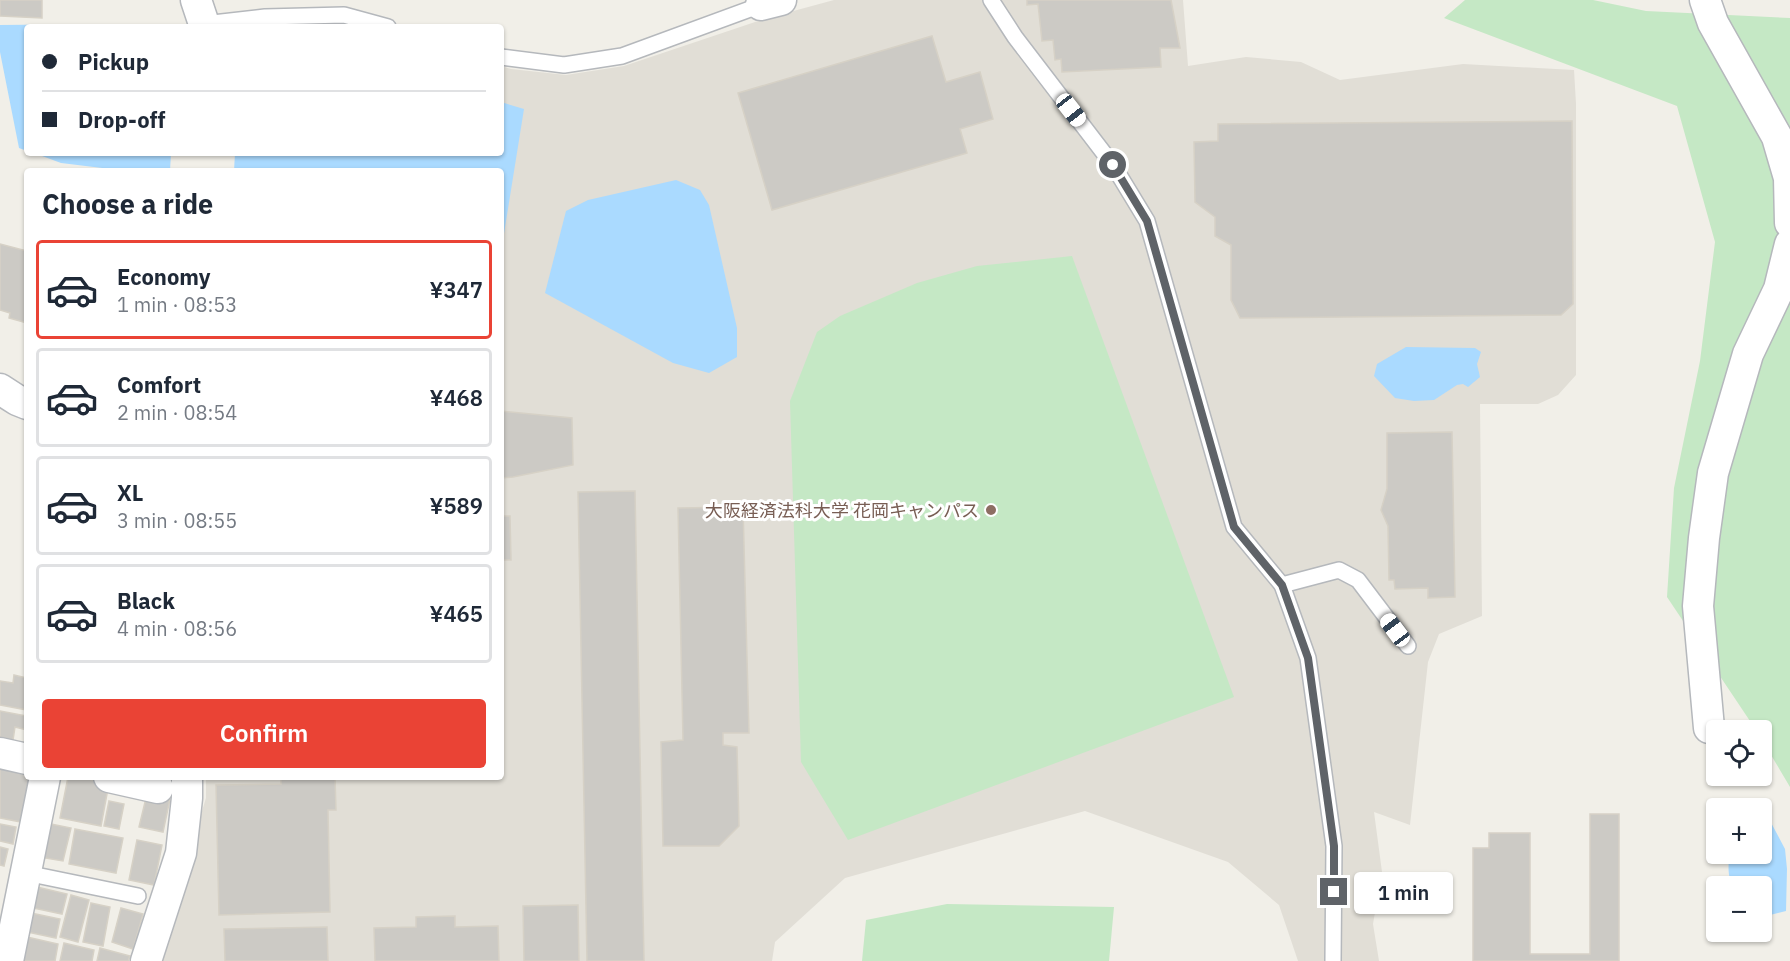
<!DOCTYPE html>
<html lang="en">
<head>
<meta charset="utf-8">
<style>
	body { margin:0; font-family:"IBM Plex Sans","Noto Sans JP",sans-serif; background:#f2f2f3; color:#1f2937; height:100vh; display:flex; flex-direction:column; font-size:22px; white-space:nowrap }
	* { box-sizing:border-box; margin:0 }
	p { font-size:20px; color:#747a83 }
	.icon { flex:none; width:33px; height:33px; fill:none; stroke:currentColor; stroke-width:2; stroke-linecap:round; stroke-linejoin:round }
	.map { position:relative; flex:1; overflow:hidden }
	.side { position:absolute; left:24px; top:168px; width:480px; height:612px; display:flex; flex-direction:column; background:#fff; border-radius:6px; box-shadow:0 2px 4px #0004 }
	.side>* { flex:none }
	.guide { position:absolute; left:24px; top:24px; width:480px; height:132px; border-radius:6px; box-shadow:0 2px 4px #0004; display:grid; align-content:center; height:132px; padding:0 18px; background:#fff }
	.controls { position:absolute; left:1706px; top:720px; display:grid; gap:12px }
	.controls a { display:grid; place-items:center; width:66px; height:66px; border-radius:6px; background:#fff; box-shadow:0 2px 4px #0004; font-size:30px }
	.end { position:absolute; width:27px; height:27px; margin:-14px; border:8px solid #5f6368; background:#fff; box-shadow:0 0 0 3px #fff }
	.from { border-radius:50% }
	.bubble { position:absolute; height:42px; border-radius:6px; background:#fff; box-shadow:0 2px 4px #0004; font-size:20px; font-weight:600; line-height:42px; text-align:center }
	.car { position:absolute; width:18px; height:36px; margin:-18px -9px; border-radius:8px; box-shadow:0 0 4px 2px #0007; background:linear-gradient(#fff 24%,#345 0 40%,#fff 0 76%,#345 0 86%,#fff 0) }
	.guide b { display:flex; align-items:center; gap:21px; height:57px; font-size:22px }
	.guide b+b { border-top:2px solid #e0e1e3 }
	.guide i { width:15px; height:15px; background:#1f2937 }
	ul { padding:0; list-style:none }
	li { display:flex; align-items:center; gap:18px; height:99px; margin:0 12px 9px; padding:0 6px; border:3px solid #e0e1e3; border-radius:6px }
	li div { flex:1 }
	li b { display:block; font-size:22px }
	li em { font-style:normal; font-weight:600 }
	li.active { border-color:#ea4335 }
	li>.icon { width:54px; height:54px; stroke-width:1.5 }
	h2 { padding:0 18px; font-size:27px; line-height:72px }
	.button { display:flex; gap:12px; margin-top:auto; padding:12px 18px }
	.button a { flex:1; height:69px; border-radius:6px; background:#ea4335; color:#fff; font-size:24px; font-weight:600; line-height:69px; text-align:center }
	.map>svg:first-child { display:block }
	.education { fill:#e1ded6 }
	.green { fill:#c5e8c5 }
	.water { fill:#aadaff }
	.building { fill:#cccac5; stroke:#d6d1c6; stroke-width:1.5 }
	.lines { fill:none; stroke-linecap:round; stroke-linejoin:round }
	.service-casing { stroke:#b5b8bc; stroke-width:18 }
	.minor-casing { stroke:#b5b8bc; stroke-width:33 }
	.service { stroke:#fff; stroke-width:15 }
	.minor { stroke:#fff; stroke-width:30 }
	.route { stroke:#5f6368; stroke-width:8 }
	.education-dot { fill:#8d6e63; stroke:#fff; stroke-width:2 }
	.labels { text-anchor:middle; dominant-baseline:central; stroke-width:6; stroke-linejoin:round; paint-order:stroke }
	.education-label { font-size:18px; fill:#785e54; stroke:#fff; text-anchor:end }
</style>
</head>
<body>
<div class="map">
<svg width="1790" height="961" viewBox="0 0 1790 961">
	<rect width="100%" height="100%" fill="#f1efe8"/>
	<g class="education">
		<polygon points="834,0 1183,0 1188,66 1246,57 1301,62 1340,80 1463,64 1574,70 1576,104 1576,375 1558,395 1538,404 1480,404 1482,616 1439,634 1428,662 1410,825 1374,812 1382,872 1373,924 1379,961 1298,961 1279,905 1228,862 1085,811 845,878 775,942 772,961 156,961 206,798 206,777 501,777 501,171 235,171 235,153 501,153 501,66 511,69 566,75 624,66 764,19"/>
		<polygon points="347,23 362,27 248,27 268,24"/>
	</g>
	<g class="green">
		<polygon points="1465,0 1593,0 1646,11 1790,18 1790,787 1761,738 1761,730 1756,730 1667,597 1674,488 1700,361 1715,242 1677,106 1444,18"/>
		<polygon points="1072,256 1234,697 848,840 801,762 790,401 817,332 840,316 917,283 977,266"/>
		<polygon points="947,904 1114,907 1109,961 862,961 866,920"/>
	</g>
	<g class="water">
		<polygon points="103,24 110,27 27,27 27,151 19,148 0,52 0,25"/>
		<polygon points="501,102 524,109 502,246 501,171 234,171 235,153 501,153"/>
		<polygon points="34,153 171,153 170,171 127,171 61,163"/>
		<polygon points="676,180 700,190 709,205 737,328 737,357 709,373 673,363 545,293 566,211 588,200"/>
		<polygon points="1406,347 1475,348 1481,352 1477,364 1480,377 1468,387 1463,384 1457,385 1434,400 1414,401 1395,398 1374,376 1377,364"/>
		<path d="M1768,817L1785,849L1787,869L1786,911L1766,916L1761,912V886H1734C1727,878 1728,864 1730,854H1761V822Z"/>
	</g>
	<g class="building">
		<polygon points="0,0 42,0 42,18 0,16"/>
		<polygon points="1027,0 1171,0 1180,48 1160,48 1161,67 1062,72 1061,59 1055,60 1053,40 1042,41 1038,4 1027,5"/>
		<polygon points="932,36 946,82 980,72 993,119 960,129 967,153 772,210 738,93"/>
		<polygon points="1572,121 1573,304 1561,315 1240,318 1231,300 1231,245 1215,236 1215,217 1195,202 1194,142 1218,141 1218,124"/>
		<polygon points="0,244 27,251 27,323 9,318 10,313 0,310"/>
		<polygon points="501,411 572,418 573,465 513,477 501,478"/>
		<polygon points="1452,432 1455,597 1428,598 1428,588 1395,589 1394,580 1389,580 1388,526 1381,510 1387,489 1387,433"/>
		<polygon points="635,491 644,961 587,961 578,492"/>
		<polygon points="743,507 749,733 723,733 723,745 737,747 739,826 719,846 663,846 661,742 683,740 678,508"/>
		<polygon points="501,516 510,516 511,560 501,560"/>
		<polygon points="14,675 27,678 27,710 0,705 0,681 13,683"/>
		<polygon points="0,711 27,716 27,730 15,727 13,740 0,737"/>
		<polygon points="0,762 27,768 27,777 30,777 21,822 0,818"/>
		<polygon points="68,777 78,777 109,783 101,826 60,818"/>
		<polygon points="281,777 335,777 336,810 328,810 330,912 219,915 216,785 281,784"/>
		<polygon points="147,794 170,799 163,832 139,827"/>
		<polygon points="109,801 124,804 119,829 104,826"/>
		<polygon points="1590,814 1619,814 1619,961 1473,961 1473,848 1489,848 1489,833 1530,833 1530,954 1590,954"/>
		<polygon points="46,823 71,828 63,861 39,857"/>
		<polygon points="0,824 16,827 13,844 0,841"/>
		<polygon points="75,829 123,838 116,873 69,864"/>
		<polygon points="137,840 162,845 154,885 129,880"/>
		<polygon points="0,847 8,849 4,866 0,865"/>
		<polygon points="37,887 67,894 62,914 33,908"/>
		<polygon points="71,895 89,900 78,942 60,937"/>
		<polygon points="91,903 110,907 103,946 83,942"/>
		<polygon points="578,905 579,961 524,961 523,906"/>
		<polygon points="121,908 143,914 133,949 112,942"/>
		<polygon points="31,913 60,919 56,938 27,932"/>
		<polygon points="455,916 455,927 498,926 499,961 375,961 374,928 416,927 416,917"/>
		<polygon points="327,927 328,961 225,961 224,929"/>
		<polygon points="27,937 58,944 55,961 22,961"/>
		<polygon points="64,943 94,950 92,961 60,961"/>
		<polygon points="100,948 130,956 128,961 97,961"/>
	</g>
	<g class="lines">
		<defs>
			<g id="service">
				<polyline points="991,0 1015,37 1113,165 1147,221 1234,527 1282,585 1308,658 1334,846 1333,961"/>
				<polyline points="204,24 265,17 344,15 388,27"/>
				<polyline points="501,57 564,65 622,56 761,5"/>
				<polyline points="1282,585 1339,570 1358,580 1408,646"/>
				<polyline points="26,873 138,896"/>
			</g>
			<g id="minor">
				<polyline points="196,0 204,24"/>
				<polyline points="1705,0 1713,23 1777,137 1789,178 1790,223"/>
				<polyline points="761,5 781,0"/>
				<polyline points="0,389 17,400 27,404"/>
				<polyline points="1709,728 1698,606 1704,538 1713,473 1748,354 1779,289 1790,244"/>
				<polyline points="0,753 27,759"/>
				<polyline points="109,777 158,788"/>
				<polyline points="8,961 45,777"/>
				<polyline points="146,961 181,853 187,798 187,777"/>
			</g>
		</defs>
		<use href="#service" class="service-casing"/>
		<use href="#minor" class="minor-casing"/>
		<use href="#service" class="service"/>
		<use href="#minor" class="minor"/>
	</g>
	<g class="lines">
		<polyline class="route" points="1113,165 1147,221 1234,527 1282,585 1308,658 1334,846 1334,892"/>
	</g>
	<circle class="education-dot" cx="991" cy="510" r="6"/>
	<g class="labels">
		<g class="education-label">
			<text x="979" y="510">大阪経済法科大学 花岡キャンパス</text>
		</g>
	</g>
</svg>
<div class="controls">
<a><svg class="icon" aria-label="locate" viewBox="0 0 24 24"><circle cx="12" cy="12" r="6"/><path d="M12 2v4M12 18v4M2 12h4M18 12h4"/></svg></a>
<a>+</a>
<a>−</a>
</div>
<i class="end from" style="left:1113px;top:165px"></i>
<i class="end" style="left:1334px;top:892px"></i>
<div class="bubble" style="left:1354px;top:872px;width:99px">1 min</div>
<i class="car" style="left:1071px;top:110px;rotate:142deg"></i>
<i class="car" style="left:1395px;top:630px;rotate:323deg"></i>
<div class="guide">
<b><i class="from"></i>Pickup</b>
<b><i></i>Drop-off</b>
</div>
<section class="side">
<h2>Choose a ride</h2>
<ul>
<li class="active"><svg class="icon" aria-label="car" viewBox="0 0 24 24"><path d="M5 17H2v-5l4-1 3-4h7l3 4 3 1v5h-3M9 17h6M6 11h13"/><circle cx="7" cy="17" r="2"/><circle cx="17" cy="17" r="2"/></svg><div><b>Economy</b><p>1 min · 08:53</p></div><em>¥347</em></li>
<li><svg class="icon" aria-label="car" viewBox="0 0 24 24"><path d="M5 17H2v-5l4-1 3-4h7l3 4 3 1v5h-3M9 17h6M6 11h13"/><circle cx="7" cy="17" r="2"/><circle cx="17" cy="17" r="2"/></svg><div><b>Comfort</b><p>2 min · 08:54</p></div><em>¥468</em></li>
<li><svg class="icon" aria-label="car" viewBox="0 0 24 24"><path d="M5 17H2v-5l4-1 3-4h7l3 4 3 1v5h-3M9 17h6M6 11h13"/><circle cx="7" cy="17" r="2"/><circle cx="17" cy="17" r="2"/></svg><div><b>XL</b><p>3 min · 08:55</p></div><em>¥589</em></li>
<li><svg class="icon" aria-label="car" viewBox="0 0 24 24"><path d="M5 17H2v-5l4-1 3-4h7l3 4 3 1v5h-3M9 17h6M6 11h13"/><circle cx="7" cy="17" r="2"/><circle cx="17" cy="17" r="2"/></svg><div><b>Black</b><p>4 min · 08:56</p></div><em>¥465</em></li>
</ul>
<div class="button"><a>Confirm</a></div>
</section>
</div>
</body>
</html>
